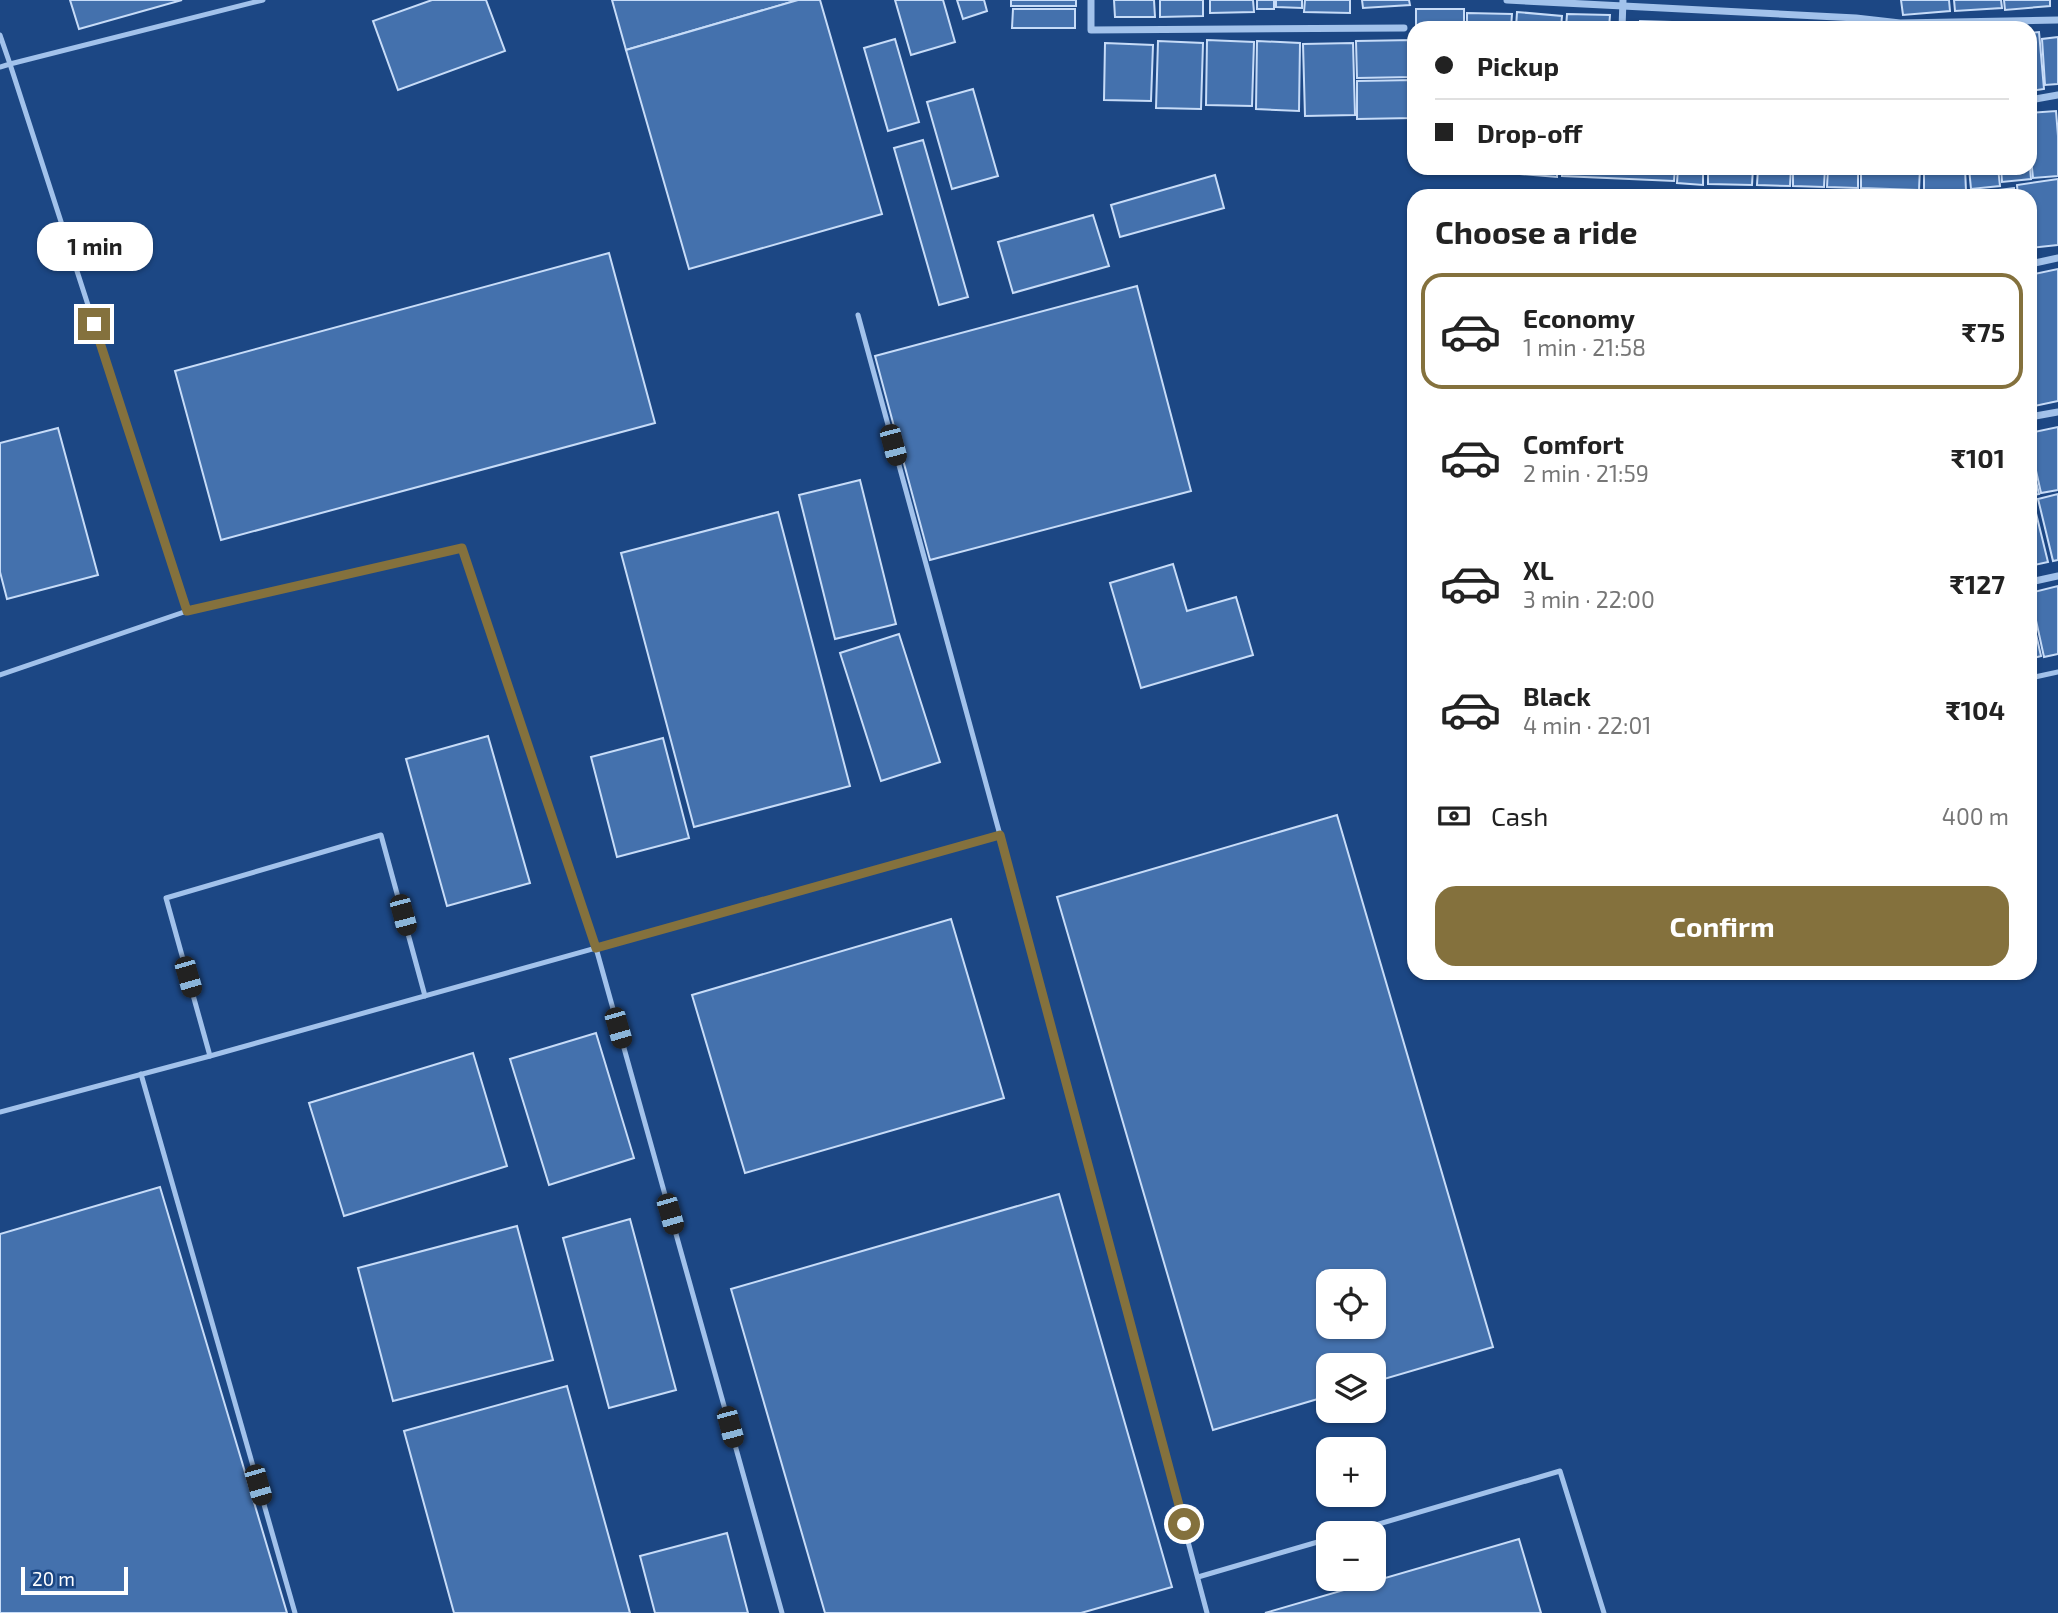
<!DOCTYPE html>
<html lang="en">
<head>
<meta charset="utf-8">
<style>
	body { margin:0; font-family:"Exo 2",sans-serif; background:#f2f2f2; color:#222; height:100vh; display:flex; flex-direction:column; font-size:26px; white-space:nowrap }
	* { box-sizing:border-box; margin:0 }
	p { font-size:23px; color:#767676 }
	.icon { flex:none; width:38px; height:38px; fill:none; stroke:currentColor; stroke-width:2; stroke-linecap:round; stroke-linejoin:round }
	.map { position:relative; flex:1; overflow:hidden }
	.drawer { position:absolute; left:1407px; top:189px; width:630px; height:791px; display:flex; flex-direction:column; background:#fff; border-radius:21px; box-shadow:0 2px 5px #0004 }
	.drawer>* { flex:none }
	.hud { position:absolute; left:1407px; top:21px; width:630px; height:154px; border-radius:21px; box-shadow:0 2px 5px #0004; display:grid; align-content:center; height:154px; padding:0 28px; background:#fff }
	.tools { position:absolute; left:1316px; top:1269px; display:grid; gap:14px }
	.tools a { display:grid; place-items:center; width:70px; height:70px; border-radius:14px; background:#fff; box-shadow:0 2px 5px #0004; font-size:35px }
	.scale { position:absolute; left:21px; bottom:18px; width:107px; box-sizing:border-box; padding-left:7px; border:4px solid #fff; border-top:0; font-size:19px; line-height:24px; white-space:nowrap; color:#fff; -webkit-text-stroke:5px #1c4784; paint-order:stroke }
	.end { position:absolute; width:32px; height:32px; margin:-16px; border:9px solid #84713d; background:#fff; box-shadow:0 0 0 4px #fff }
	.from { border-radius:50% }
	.bubble { position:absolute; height:49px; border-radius:21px; background:#fff; box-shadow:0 2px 5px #0004; font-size:23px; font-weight:700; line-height:49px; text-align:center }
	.car { position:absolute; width:21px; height:42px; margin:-21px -10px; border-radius:9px; box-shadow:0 0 5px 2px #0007; background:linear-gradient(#222 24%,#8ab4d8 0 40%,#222 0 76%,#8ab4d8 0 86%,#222 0) }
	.hud b { display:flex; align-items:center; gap:24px; height:66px; font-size:26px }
	.hud b+b { border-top:2px solid #e0e0e0 }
	.hud i { width:18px; height:18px; background:#222 }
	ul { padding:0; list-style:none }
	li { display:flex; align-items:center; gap:21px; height:116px; margin:0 14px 10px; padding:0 14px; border:4px solid transparent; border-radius:21px }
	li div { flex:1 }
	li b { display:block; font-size:26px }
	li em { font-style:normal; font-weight:700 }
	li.active { border-color:#84713d }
	li>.icon { width:63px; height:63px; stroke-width:1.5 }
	h2 { padding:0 28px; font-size:32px; line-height:84px }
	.pay { display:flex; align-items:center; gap:18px; height:77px; padding:0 28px; font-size:26px }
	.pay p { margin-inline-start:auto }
	.primary-button { display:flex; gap:14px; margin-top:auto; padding:14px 28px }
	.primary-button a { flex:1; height:80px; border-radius:21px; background:#84713d; color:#fff; font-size:28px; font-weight:700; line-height:80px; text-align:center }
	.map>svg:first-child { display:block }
	.building { fill:#4471ad; stroke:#c7dcf8; stroke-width:2; fill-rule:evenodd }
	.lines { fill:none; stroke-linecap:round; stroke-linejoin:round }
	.service { stroke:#a2c2eb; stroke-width:5 }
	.minor { stroke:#a2c2eb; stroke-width:7 }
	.route { stroke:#84713d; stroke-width:9 }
</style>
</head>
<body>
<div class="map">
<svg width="2058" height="1613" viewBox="0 0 2058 1613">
	<rect width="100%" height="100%" fill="#1c4784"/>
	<g class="building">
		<polygon points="70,0 182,0 79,29"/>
		<polygon points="432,0 486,0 505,51 398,90 373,21"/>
		<polygon points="612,0 798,0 626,50"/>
		<polygon points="798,0 820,0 882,214 689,269 626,50"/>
		<polygon points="895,0 943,0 955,42 911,55"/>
		<polygon points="957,0 984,0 987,11 963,19"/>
		<rect x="1011" y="0" width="65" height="6"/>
		<polygon points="1114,0 1154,0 1155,17 1115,17"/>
		<polygon points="1160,0 1203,0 1203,16 1160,17"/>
		<polygon points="1210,0 1253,0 1254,12 1210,13"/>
		<rect x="1257" y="0" width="17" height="9"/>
		<polygon points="1276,0 1302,0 1302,8 1276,7"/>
		<polygon points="1305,0 1350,0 1350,13 1304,12"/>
		<polygon points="1362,0 1409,0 1410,5 1363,8"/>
		<polygon points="1901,0 1949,0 1950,11 1903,15"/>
		<polygon points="1954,0 2001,0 2002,8 1955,11"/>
		<polygon points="2004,0 2050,0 2050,6 2005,10"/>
		<polygon points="1013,9 1075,9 1075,28 1012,28"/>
		<rect x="1416" y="9" width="48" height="19"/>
		<polygon points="1517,12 1562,16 1561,28 1516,28"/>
		<polygon points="1467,13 1512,14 1511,28 1467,28"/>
		<polygon points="1567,14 1610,15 1609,28 1566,28"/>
		<polygon points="1640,21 1703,23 1703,28 1640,28"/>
		<polygon points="1707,26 1767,27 1767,28 1707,28"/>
		<polygon points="2039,32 2044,89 2030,91 2030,33"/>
		<polygon points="2058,37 2058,84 2045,85 2042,39"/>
		<polygon points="895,39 919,122 888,131 864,48"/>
		<polygon points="1207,40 1254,42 1252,106 1206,105"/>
		<polygon points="1414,40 1414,77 1357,78 1356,41"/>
		<polygon points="1158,41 1203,43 1201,109 1156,108"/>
		<polygon points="1257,41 1300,43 1299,111 1256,109"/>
		<polygon points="1105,43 1153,45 1151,101 1104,100"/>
		<polygon points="1353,43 1355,115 1305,116 1303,44"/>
		<polygon points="1414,80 1414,118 1357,119 1357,81"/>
		<polygon points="973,89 998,176 952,189 927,102"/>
		<polygon points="2056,111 2058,136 2058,176 2033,178 2030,148 2030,113"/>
		<polygon points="923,140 968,297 939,305 894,148"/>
		<polygon points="1418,168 1465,168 1465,171"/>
		<polygon points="1470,168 1557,168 1557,177 1470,170"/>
		<polygon points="1562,168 1675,168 1674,181 1562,176"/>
		<polygon points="1678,168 1703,168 1703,185 1677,183"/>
		<polygon points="1708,168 1753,168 1752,185 1708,184"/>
		<polygon points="1758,168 1791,168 1790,186 1757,185"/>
		<polygon points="1793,168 1825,168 1824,187 1793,186"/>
		<polygon points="1828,168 1858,168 1858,188 1827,187"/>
		<polygon points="1861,168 1920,168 1919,190 1861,188"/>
		<polygon points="1924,168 1965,168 1966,191 1924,192"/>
		<polygon points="1969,168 1998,168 2000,186 1971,189"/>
		<polygon points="2001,168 2030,168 2031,179 2002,182"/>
		<polygon points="1215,175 1224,208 1120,237 1111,205"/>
		<polygon points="2058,179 2058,245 2030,248 2030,196 2018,196 2017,185"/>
		<polygon points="2014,188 2015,196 1966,196 1966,194"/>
		<polygon points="1093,215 1109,266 1013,293 998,242"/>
		<polygon points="609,253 655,423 221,540 175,371"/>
		<polygon points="2058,269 2058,401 2030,407 2030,275"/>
		<polygon points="1137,286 1191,491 930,560 875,356"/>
		<polygon points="2058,427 2058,490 2041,493 2030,444 2030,433"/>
		<polygon points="58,428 98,575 7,599 0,572 0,443"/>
		<polygon points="2030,456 2039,494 2030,496"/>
		<polygon points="860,480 896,624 835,639 799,495"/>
		<polygon points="2058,494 2058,560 2053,561 2038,499"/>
		<polygon points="2030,501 2033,501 2048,562 2030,566"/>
		<polygon points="778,512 850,786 694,827 621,553"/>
		<polygon points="1173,564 1187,611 1236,597 1253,655 1141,688 1110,583"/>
		<polygon points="2058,586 2058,654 2044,657 2030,593"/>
		<polygon points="2030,608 2041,656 2030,659"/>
		<polygon points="899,634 940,762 881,781 840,653"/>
		<polygon points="488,736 530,883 447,906 406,759"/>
		<polygon points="663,738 689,838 617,857 591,757"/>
		<path d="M1337,815L1493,1347L1374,1382V1365H1328V1396L1213,1430L1057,897ZM1328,1281H1374V1326H1328Z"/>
		<polygon points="951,919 1004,1098 745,1173 692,995"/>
		<polygon points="596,1033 634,1158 549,1185 510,1059"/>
		<polygon points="473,1053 507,1166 344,1216 309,1103"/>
		<polygon points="160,1187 287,1613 0,1613 0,1234"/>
		<polygon points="1059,1194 1172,1587 1081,1613 825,1613 731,1289"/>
		<polygon points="630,1219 676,1390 609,1408 563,1238"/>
		<polygon points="517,1226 553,1360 393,1401 358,1268"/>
		<polygon points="567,1386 630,1613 454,1613 404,1431"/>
		<polygon points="727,1533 748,1613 655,1613 640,1556"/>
		<polygon points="1519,1539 1541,1613 1265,1613"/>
	</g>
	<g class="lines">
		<g class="service">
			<polyline points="0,35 10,64 0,67"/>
			<polyline points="858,315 1000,835 1207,1613"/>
			<polyline points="187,611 10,64 263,0"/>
			<polyline points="0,675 187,611 462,548 596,948 782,1613"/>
			<polyline points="2030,678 2058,672"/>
			<polyline points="210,1056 166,898 381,835 425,996"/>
			<polyline points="141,1074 295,1613"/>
			<polyline points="0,1112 210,1056 1000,835"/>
			<polyline points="1348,1533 1560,1471 1604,1613"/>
			<polyline points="1198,1577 1328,1539"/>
		</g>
		<g class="minor">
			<polyline points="1091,0 1091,30 1404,28"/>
			<polyline points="1507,0 1856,18 1900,23 2058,20"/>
			<polyline points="1622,28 1623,0"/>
			<polyline points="2030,100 2058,95"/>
			<polyline points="2030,264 2058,258"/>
			<polyline points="2030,417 2058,412"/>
			<polyline points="2030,582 2058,576"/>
		</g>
	</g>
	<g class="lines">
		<polyline class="route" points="94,324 187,611 462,548 596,948 1000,835 1184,1524"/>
	</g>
</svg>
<div class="tools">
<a><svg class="icon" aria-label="locate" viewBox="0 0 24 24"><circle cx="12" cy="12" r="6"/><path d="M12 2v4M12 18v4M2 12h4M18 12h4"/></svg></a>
<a><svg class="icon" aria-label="layers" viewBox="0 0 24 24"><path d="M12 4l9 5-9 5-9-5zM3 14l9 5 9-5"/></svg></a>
<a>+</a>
<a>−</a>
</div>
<div class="scale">20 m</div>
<i class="end from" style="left:1184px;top:1524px"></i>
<i class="end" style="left:94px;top:324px"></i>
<div class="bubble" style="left:37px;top:222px;width:116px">1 min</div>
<i class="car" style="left:893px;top:445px;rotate:165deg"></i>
<i class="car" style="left:403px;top:915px;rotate:165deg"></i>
<i class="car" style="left:188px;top:977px;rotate:164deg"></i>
<i class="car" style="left:618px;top:1028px;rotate:164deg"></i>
<i class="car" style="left:670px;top:1214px;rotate:164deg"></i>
<i class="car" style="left:730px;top:1427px;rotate:165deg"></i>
<i class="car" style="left:258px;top:1485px;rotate:164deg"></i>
<div class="hud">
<b><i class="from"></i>Pickup</b>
<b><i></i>Drop-off</b>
</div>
<section class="drawer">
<h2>Choose a ride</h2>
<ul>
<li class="active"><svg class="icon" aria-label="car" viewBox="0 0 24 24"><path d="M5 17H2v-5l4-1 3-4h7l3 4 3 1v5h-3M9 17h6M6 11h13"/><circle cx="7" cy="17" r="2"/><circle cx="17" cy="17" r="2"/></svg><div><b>Economy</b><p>1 min · 21:58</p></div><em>₹75</em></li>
<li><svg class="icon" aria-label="car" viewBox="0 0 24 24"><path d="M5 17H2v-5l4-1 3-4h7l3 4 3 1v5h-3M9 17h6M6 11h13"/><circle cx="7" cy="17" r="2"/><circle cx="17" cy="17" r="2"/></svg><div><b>Comfort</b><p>2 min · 21:59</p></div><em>₹101</em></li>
<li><svg class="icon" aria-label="car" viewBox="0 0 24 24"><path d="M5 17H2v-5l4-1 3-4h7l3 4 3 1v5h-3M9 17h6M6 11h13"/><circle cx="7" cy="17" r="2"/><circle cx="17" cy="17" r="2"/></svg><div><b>XL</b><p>3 min · 22:00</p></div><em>₹127</em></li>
<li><svg class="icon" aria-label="car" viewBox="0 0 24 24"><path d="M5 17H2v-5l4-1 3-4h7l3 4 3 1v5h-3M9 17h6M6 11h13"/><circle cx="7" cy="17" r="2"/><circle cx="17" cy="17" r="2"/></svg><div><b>Black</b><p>4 min · 22:01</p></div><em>₹104</em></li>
</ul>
<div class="pay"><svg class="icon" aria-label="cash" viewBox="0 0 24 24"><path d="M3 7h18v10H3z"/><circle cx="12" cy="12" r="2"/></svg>Cash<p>400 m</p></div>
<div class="primary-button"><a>Confirm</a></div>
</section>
</div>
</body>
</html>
